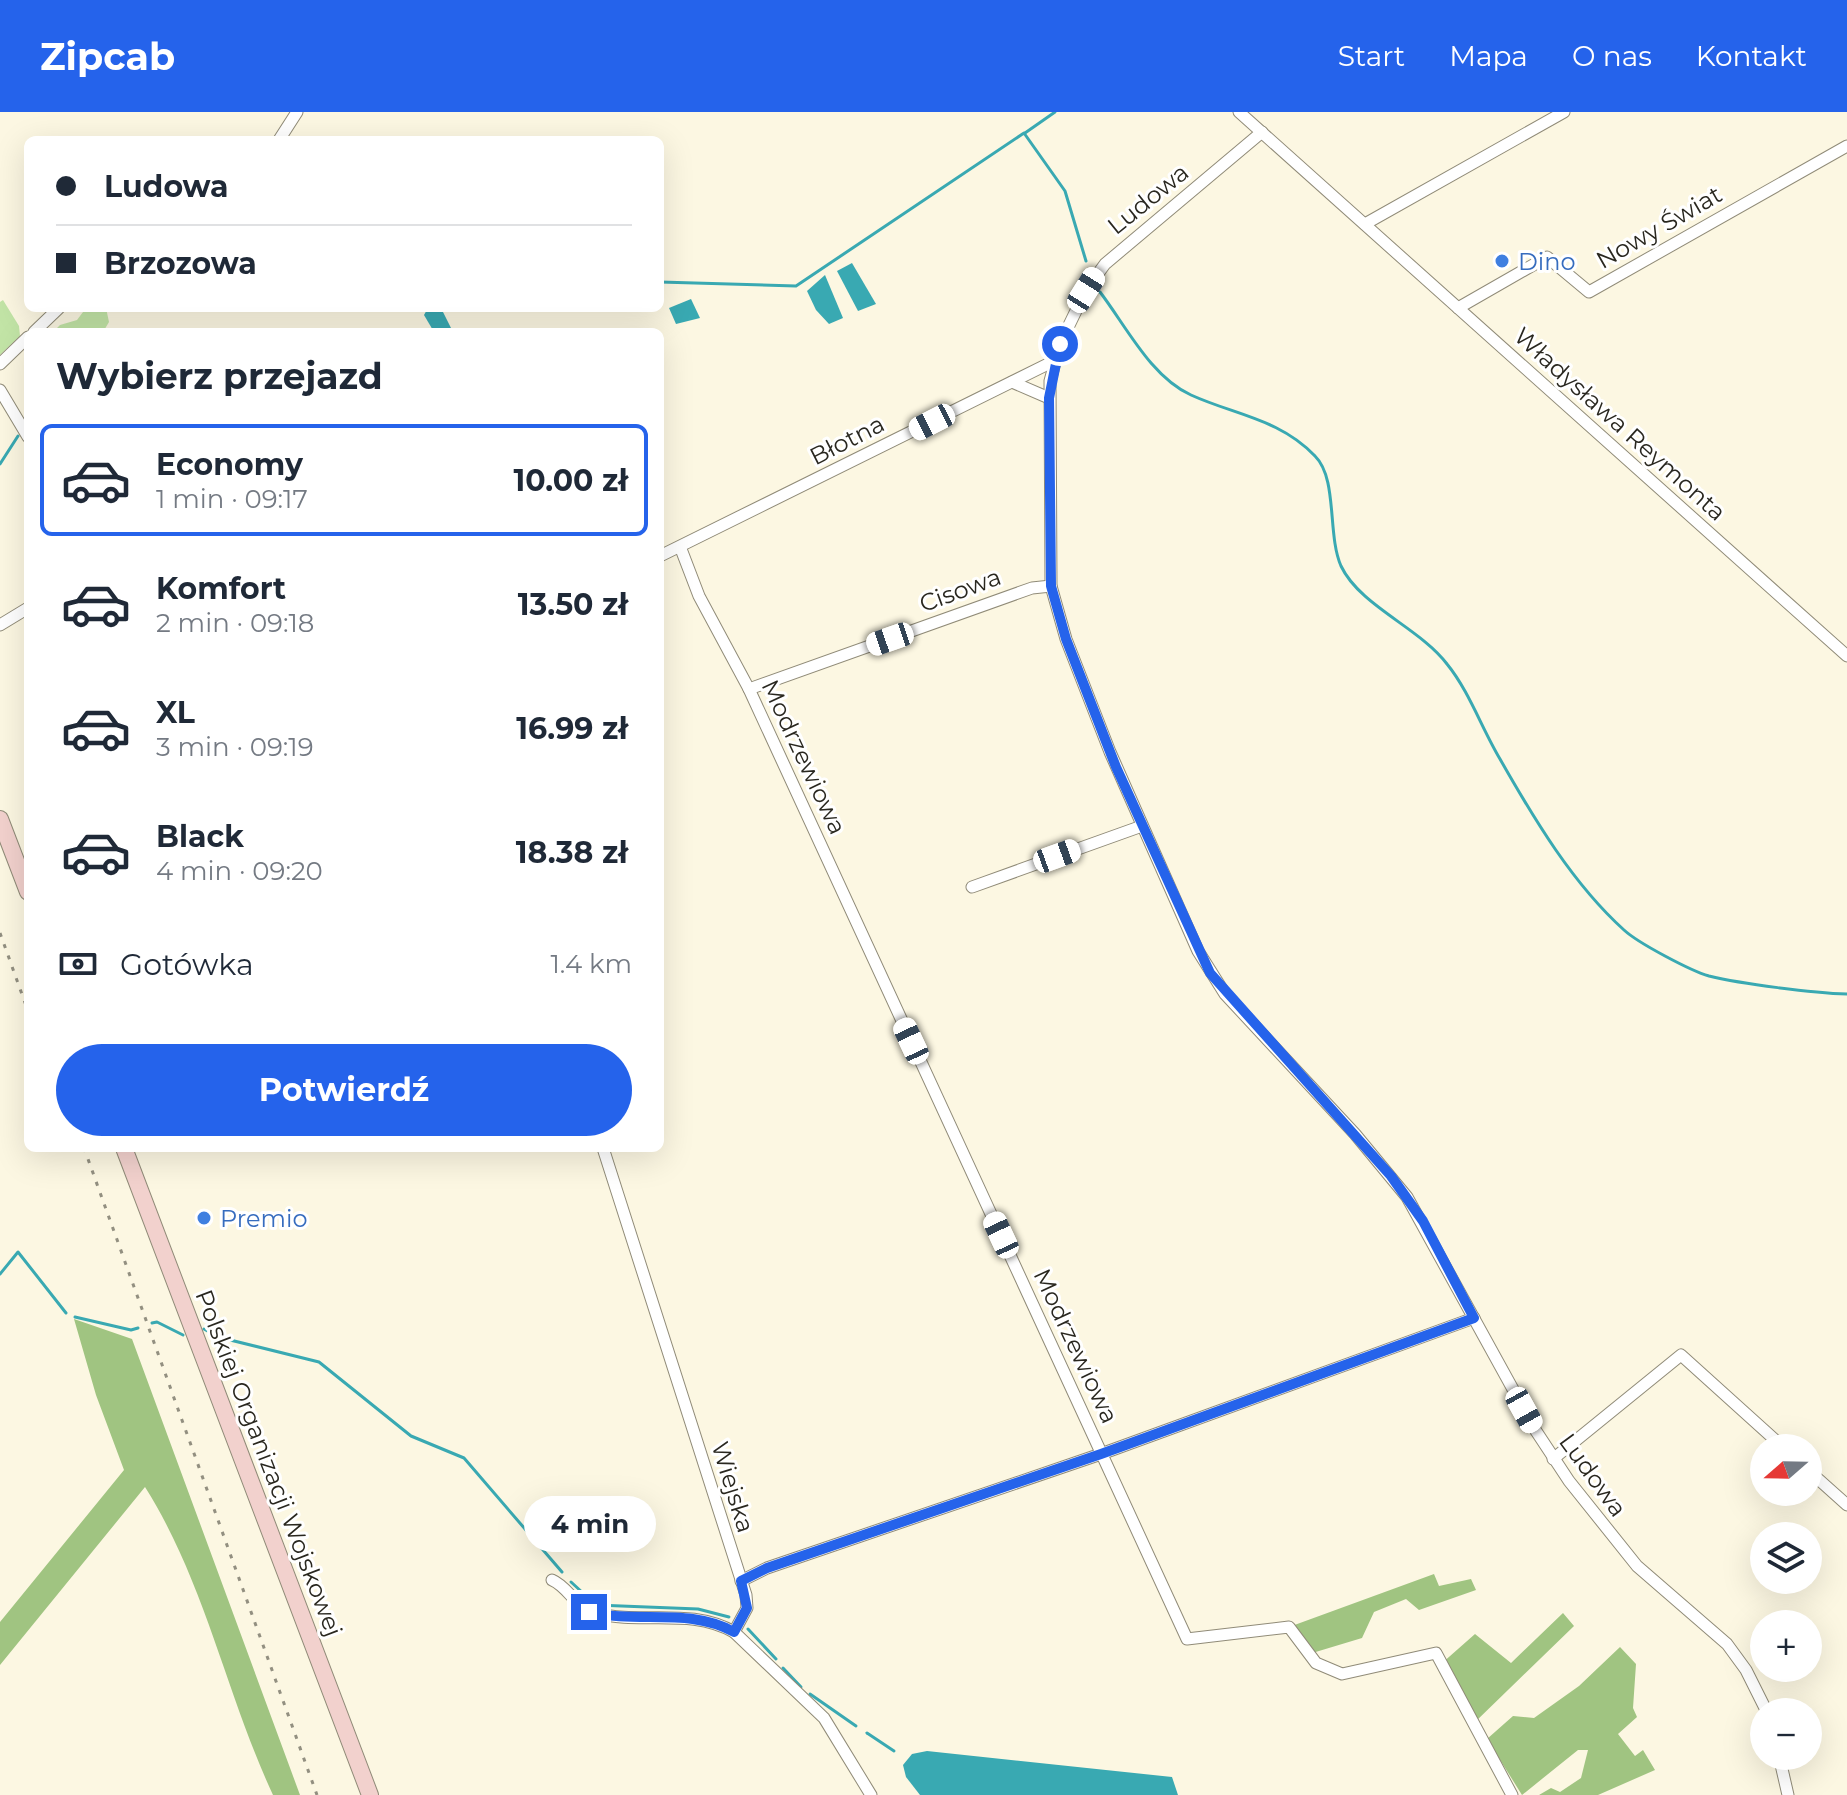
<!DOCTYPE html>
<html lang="pl">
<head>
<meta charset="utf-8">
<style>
	body { margin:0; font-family:Montserrat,sans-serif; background:#f6f6f7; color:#1f2937; height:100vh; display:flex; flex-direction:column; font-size:30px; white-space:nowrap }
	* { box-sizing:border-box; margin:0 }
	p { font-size:26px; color:#747a83 }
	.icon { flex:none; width:44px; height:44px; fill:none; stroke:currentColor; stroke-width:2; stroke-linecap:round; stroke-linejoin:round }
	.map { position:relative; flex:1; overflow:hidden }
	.details { position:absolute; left:24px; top:216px; width:640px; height:824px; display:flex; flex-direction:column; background:#fff; border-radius:12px; box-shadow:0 8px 32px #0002 }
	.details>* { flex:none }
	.hud { position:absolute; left:24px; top:24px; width:640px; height:176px; border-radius:12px; box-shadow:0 8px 32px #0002; display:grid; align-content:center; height:176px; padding:0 32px; background:#fff }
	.needle { width:52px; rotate:250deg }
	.buttons { position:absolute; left:1750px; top:1322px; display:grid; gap:16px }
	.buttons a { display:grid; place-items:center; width:72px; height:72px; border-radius:50%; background:#fff; box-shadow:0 8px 32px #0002; font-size:40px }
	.end { position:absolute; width:36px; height:36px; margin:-18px; border:10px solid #2563eb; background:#fff; box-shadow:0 0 0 4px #fff }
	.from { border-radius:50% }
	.bubble { position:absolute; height:56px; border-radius:28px; background:#fff; box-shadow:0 8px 32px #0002; font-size:26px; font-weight:700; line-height:56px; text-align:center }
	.car { position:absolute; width:24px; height:48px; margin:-24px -12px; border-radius:10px; box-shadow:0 0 6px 2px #0007; background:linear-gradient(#fff 24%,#345 0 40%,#fff 0 76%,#345 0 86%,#fff 0) }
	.hud b { display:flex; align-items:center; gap:28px; height:76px; font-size:30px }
	.hud b+b { border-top:2px solid #e0e1e3 }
	.hud i { width:20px; height:20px; background:#1f2937 }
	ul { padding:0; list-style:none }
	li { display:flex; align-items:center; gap:24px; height:112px; margin:0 16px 12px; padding:0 16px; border:4px solid transparent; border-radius:12px }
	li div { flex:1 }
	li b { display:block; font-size:30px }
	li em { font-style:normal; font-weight:700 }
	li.on { border-color:#2563eb }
	li>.icon { width:72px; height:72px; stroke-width:1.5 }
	h2 { padding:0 32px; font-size:36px; line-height:96px }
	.pay { display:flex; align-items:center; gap:20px; height:88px; padding:0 32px; font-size:30px }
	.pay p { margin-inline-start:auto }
	.primary-button { display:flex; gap:16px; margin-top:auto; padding:16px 32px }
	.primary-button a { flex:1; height:92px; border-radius:48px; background:#2563eb; color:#fff; font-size:32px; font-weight:700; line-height:92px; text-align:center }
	header { display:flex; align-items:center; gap:48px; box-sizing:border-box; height:112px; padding:0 40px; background:#2563eb; color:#fff }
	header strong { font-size:38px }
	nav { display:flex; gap:44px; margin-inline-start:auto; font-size:28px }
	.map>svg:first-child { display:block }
	.green { fill:#c2e4a6 }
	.forest { fill:#a0c481 }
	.water { fill:#39a9b2 }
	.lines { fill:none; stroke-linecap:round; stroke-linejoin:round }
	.stream { stroke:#39a9b2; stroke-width:3 }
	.street-casing { stroke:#908b78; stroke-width:13 }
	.secondary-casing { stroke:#908b78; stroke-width:18 }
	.street { stroke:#fff; stroke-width:11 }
	.secondary { stroke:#f2d1cd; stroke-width:16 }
	.rail { stroke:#928f80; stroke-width:3; stroke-dasharray:4 8; stroke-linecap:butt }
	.route { stroke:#2563eb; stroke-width:10 }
	.shop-dot { fill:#3f7fe0; stroke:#fff; stroke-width:3 }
	.labels { text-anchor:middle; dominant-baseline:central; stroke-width:6; stroke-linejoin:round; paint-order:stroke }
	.street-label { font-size:24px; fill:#29271f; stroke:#fff }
	.shop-label { font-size:24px; fill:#366cbe; stroke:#fff; text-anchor:start }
</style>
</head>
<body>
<header>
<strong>Zipcab</strong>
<nav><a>Start</a><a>Mapa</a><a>O nas</a><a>Kontakt</a></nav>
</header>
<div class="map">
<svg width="1847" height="1683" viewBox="0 0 1847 1683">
	<rect width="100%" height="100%" fill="#fcf7e2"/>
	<g class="green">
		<polygon points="3,188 19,214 20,224 0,243 0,190"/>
		<polygon points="86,196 106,196 109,210 103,220 53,220 60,213 77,208"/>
	</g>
	<g class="forest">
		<path d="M74,1207L132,1227L300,1683H273C226,1582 205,1470 145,1375L0,1553V1510L124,1358L96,1283Z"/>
		<polygon points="1434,1462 1439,1474 1471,1467 1476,1478 1419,1498 1406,1487 1374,1500 1362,1526 1309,1542 1289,1515"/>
		<polygon points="1563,1501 1574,1514 1473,1612 1441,1552 1475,1522 1511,1551"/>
		<polygon points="1620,1535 1636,1552 1633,1596 1637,1605 1618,1622 1635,1644 1643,1638 1655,1658 1598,1683 1539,1683 1551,1676 1560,1680 1581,1666 1588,1638 1578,1638 1522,1683 1487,1627 1513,1604 1534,1606 1579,1574"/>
	</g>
	<g class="water">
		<polygon points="852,151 876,192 858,199 837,159"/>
		<polygon points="825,163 843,206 829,212 816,198 807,179"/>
		<polygon points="691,187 700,206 676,212 669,196"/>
		<polygon points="428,196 441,196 453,220 434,220 424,203"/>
		<polygon points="927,1639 1172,1665 1178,1683 920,1683 906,1665 903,1653 912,1642"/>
	</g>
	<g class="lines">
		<g class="stream">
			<polyline points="1025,21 1055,0"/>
			<polyline points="660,170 796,174 1024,21 1065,79 1086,149"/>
			<path d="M1100,180C1126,214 1151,265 1191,283C1235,303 1280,307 1315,344C1338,367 1327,422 1341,454C1360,494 1420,516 1447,552C1469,579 1482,617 1500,647C1534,707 1573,772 1624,818C1638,831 1691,859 1709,864C1742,872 1813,881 1847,882"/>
			<polyline points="0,352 18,324"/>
			<polyline points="0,1162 18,1140 66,1201"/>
			<polyline points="75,1205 131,1218 138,1216"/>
			<polyline points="152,1211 157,1210 183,1223"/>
			<polyline points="204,1217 218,1225 319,1250 411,1324 464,1346 562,1460"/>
			<polyline points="571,1470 596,1493 698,1497 729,1505"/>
			<polyline points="748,1517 776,1547"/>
			<polyline points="783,1556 801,1575"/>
			<polyline points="810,1582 856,1614"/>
			<polyline points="867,1621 894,1639"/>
		</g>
		<defs>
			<g id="street">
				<polyline points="1239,0 1847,544"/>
				<polyline points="1262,20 1105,152 1086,178 1060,232 1050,269 1051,474 1066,527 1110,640 1198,839 1225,882 1355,1022 1407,1085 1536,1319 1569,1369 1637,1454 1727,1532 1746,1558 1767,1600"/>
				<polyline points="279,28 297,0"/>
				<polyline points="1365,112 1564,0"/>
				<polyline points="1458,196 1547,145 1589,180 1847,34"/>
				<polyline points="34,220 59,196"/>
				<polyline points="0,252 28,225"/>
				<polyline points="1012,270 1049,286"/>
				<polyline points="0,278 28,325"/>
				<polyline points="681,437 699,484 749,577 1187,1527 1289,1515 1316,1551 1342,1562 1436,1541 1512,1683"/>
				<polyline points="660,444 1054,249"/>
				<polyline points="0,513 28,496"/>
				<polyline points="749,577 1032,476 1051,474"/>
				<polyline points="972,775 1142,714"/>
				<polyline points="603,1036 746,1483 747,1496 734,1520 824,1606 871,1683"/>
				<polyline points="1553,1347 1681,1243 1784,1336"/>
				<polyline points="1808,1358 1847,1393"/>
				<path d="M552,1468C569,1475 576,1497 595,1501C642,1513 690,1495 734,1520"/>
				<polyline points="741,1469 767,1456 1101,1342 1474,1206"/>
				<polyline points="1779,1644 1788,1683"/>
			</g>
			<g id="secondary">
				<polyline points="0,707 28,780"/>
				<polyline points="124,1036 370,1683"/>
			</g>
		</defs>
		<use href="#street" class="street-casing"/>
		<use href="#secondary" class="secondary-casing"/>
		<use href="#street" class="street"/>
		<use href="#secondary" class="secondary"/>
		<g class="rail">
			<polyline points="0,821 28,899"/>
			<polyline points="84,1036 317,1683"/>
		</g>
	</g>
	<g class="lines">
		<path class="route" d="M589,1500C638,1512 689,1495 734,1520L747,1496L741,1469L767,1456L1101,1342L1474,1206L1423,1109L1391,1064L1210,861L1116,655L1066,527L1051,474L1049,286L1060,232"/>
	</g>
	<g class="shop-dot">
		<circle cx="1502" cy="149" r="8"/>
		<circle cx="204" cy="1106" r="8"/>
	</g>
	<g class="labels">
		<g class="street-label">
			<text transform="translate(1148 87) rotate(-39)">Ludowa</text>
			<text transform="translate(1659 115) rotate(-30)">Nowy Świat</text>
			<text transform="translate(1620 312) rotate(42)">Władysława Reymonta</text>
			<text transform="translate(847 328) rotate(-27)">Błotna</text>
			<text transform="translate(960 478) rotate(-20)">Cisowa</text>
			<text transform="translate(804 645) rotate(65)">Modrzewiowa</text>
			<text transform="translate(1076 1234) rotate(65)">Modrzewiowa</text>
			<text transform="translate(269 1351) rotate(69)">Polskiej Organizacji Wojskowej</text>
			<text transform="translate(1593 1363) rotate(54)">Ludowa</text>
			<text transform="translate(733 1375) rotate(73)">Wiejska</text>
		</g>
		<g class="shop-label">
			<text x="1518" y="149">Dino</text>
			<text x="220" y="1106">Premio</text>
		</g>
	</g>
</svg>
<div class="buttons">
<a><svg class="needle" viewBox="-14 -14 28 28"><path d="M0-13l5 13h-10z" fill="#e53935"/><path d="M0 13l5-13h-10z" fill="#747a83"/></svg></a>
<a><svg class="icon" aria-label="layers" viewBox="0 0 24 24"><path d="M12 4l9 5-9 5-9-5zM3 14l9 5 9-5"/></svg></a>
<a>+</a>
<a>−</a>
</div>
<i class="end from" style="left:1060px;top:232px"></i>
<i class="end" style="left:589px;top:1500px"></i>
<div class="bubble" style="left:524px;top:1384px;width:132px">4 min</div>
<i class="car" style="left:1086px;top:178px;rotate:32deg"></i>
<i class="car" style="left:932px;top:310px;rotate:243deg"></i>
<i class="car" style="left:890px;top:527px;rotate:251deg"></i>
<i class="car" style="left:1057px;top:744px;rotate:70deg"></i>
<i class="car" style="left:911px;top:929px;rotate:335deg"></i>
<i class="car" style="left:1001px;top:1123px;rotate:335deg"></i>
<i class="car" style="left:1524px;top:1298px;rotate:151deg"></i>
<div class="hud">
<b><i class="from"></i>Ludowa</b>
<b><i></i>Brzozowa</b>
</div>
<section class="details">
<h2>Wybierz przejazd</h2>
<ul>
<li class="on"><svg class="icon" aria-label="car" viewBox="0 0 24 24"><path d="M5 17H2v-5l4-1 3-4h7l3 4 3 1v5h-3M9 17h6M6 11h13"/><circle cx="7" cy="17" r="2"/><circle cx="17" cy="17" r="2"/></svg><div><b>Economy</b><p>1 min · 09:17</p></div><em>10.00 zł</em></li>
<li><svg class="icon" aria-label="car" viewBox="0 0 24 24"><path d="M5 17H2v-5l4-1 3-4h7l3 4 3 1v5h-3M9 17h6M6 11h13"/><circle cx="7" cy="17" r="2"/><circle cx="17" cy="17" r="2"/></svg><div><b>Komfort</b><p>2 min · 09:18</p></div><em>13.50 zł</em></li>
<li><svg class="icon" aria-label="car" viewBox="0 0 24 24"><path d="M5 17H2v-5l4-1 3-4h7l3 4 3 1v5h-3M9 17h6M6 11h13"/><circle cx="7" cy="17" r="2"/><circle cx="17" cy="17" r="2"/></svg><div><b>XL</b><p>3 min · 09:19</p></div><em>16.99 zł</em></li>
<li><svg class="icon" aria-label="car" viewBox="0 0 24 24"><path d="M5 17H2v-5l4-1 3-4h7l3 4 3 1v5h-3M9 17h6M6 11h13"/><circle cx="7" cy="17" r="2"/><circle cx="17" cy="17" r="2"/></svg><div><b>Black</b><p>4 min · 09:20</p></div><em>18.38 zł</em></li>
</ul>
<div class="pay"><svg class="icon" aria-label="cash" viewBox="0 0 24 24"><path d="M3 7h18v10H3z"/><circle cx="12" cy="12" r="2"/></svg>Gotówka<p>1.4 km</p></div>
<div class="primary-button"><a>Potwierdź</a></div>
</section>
</div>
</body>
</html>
